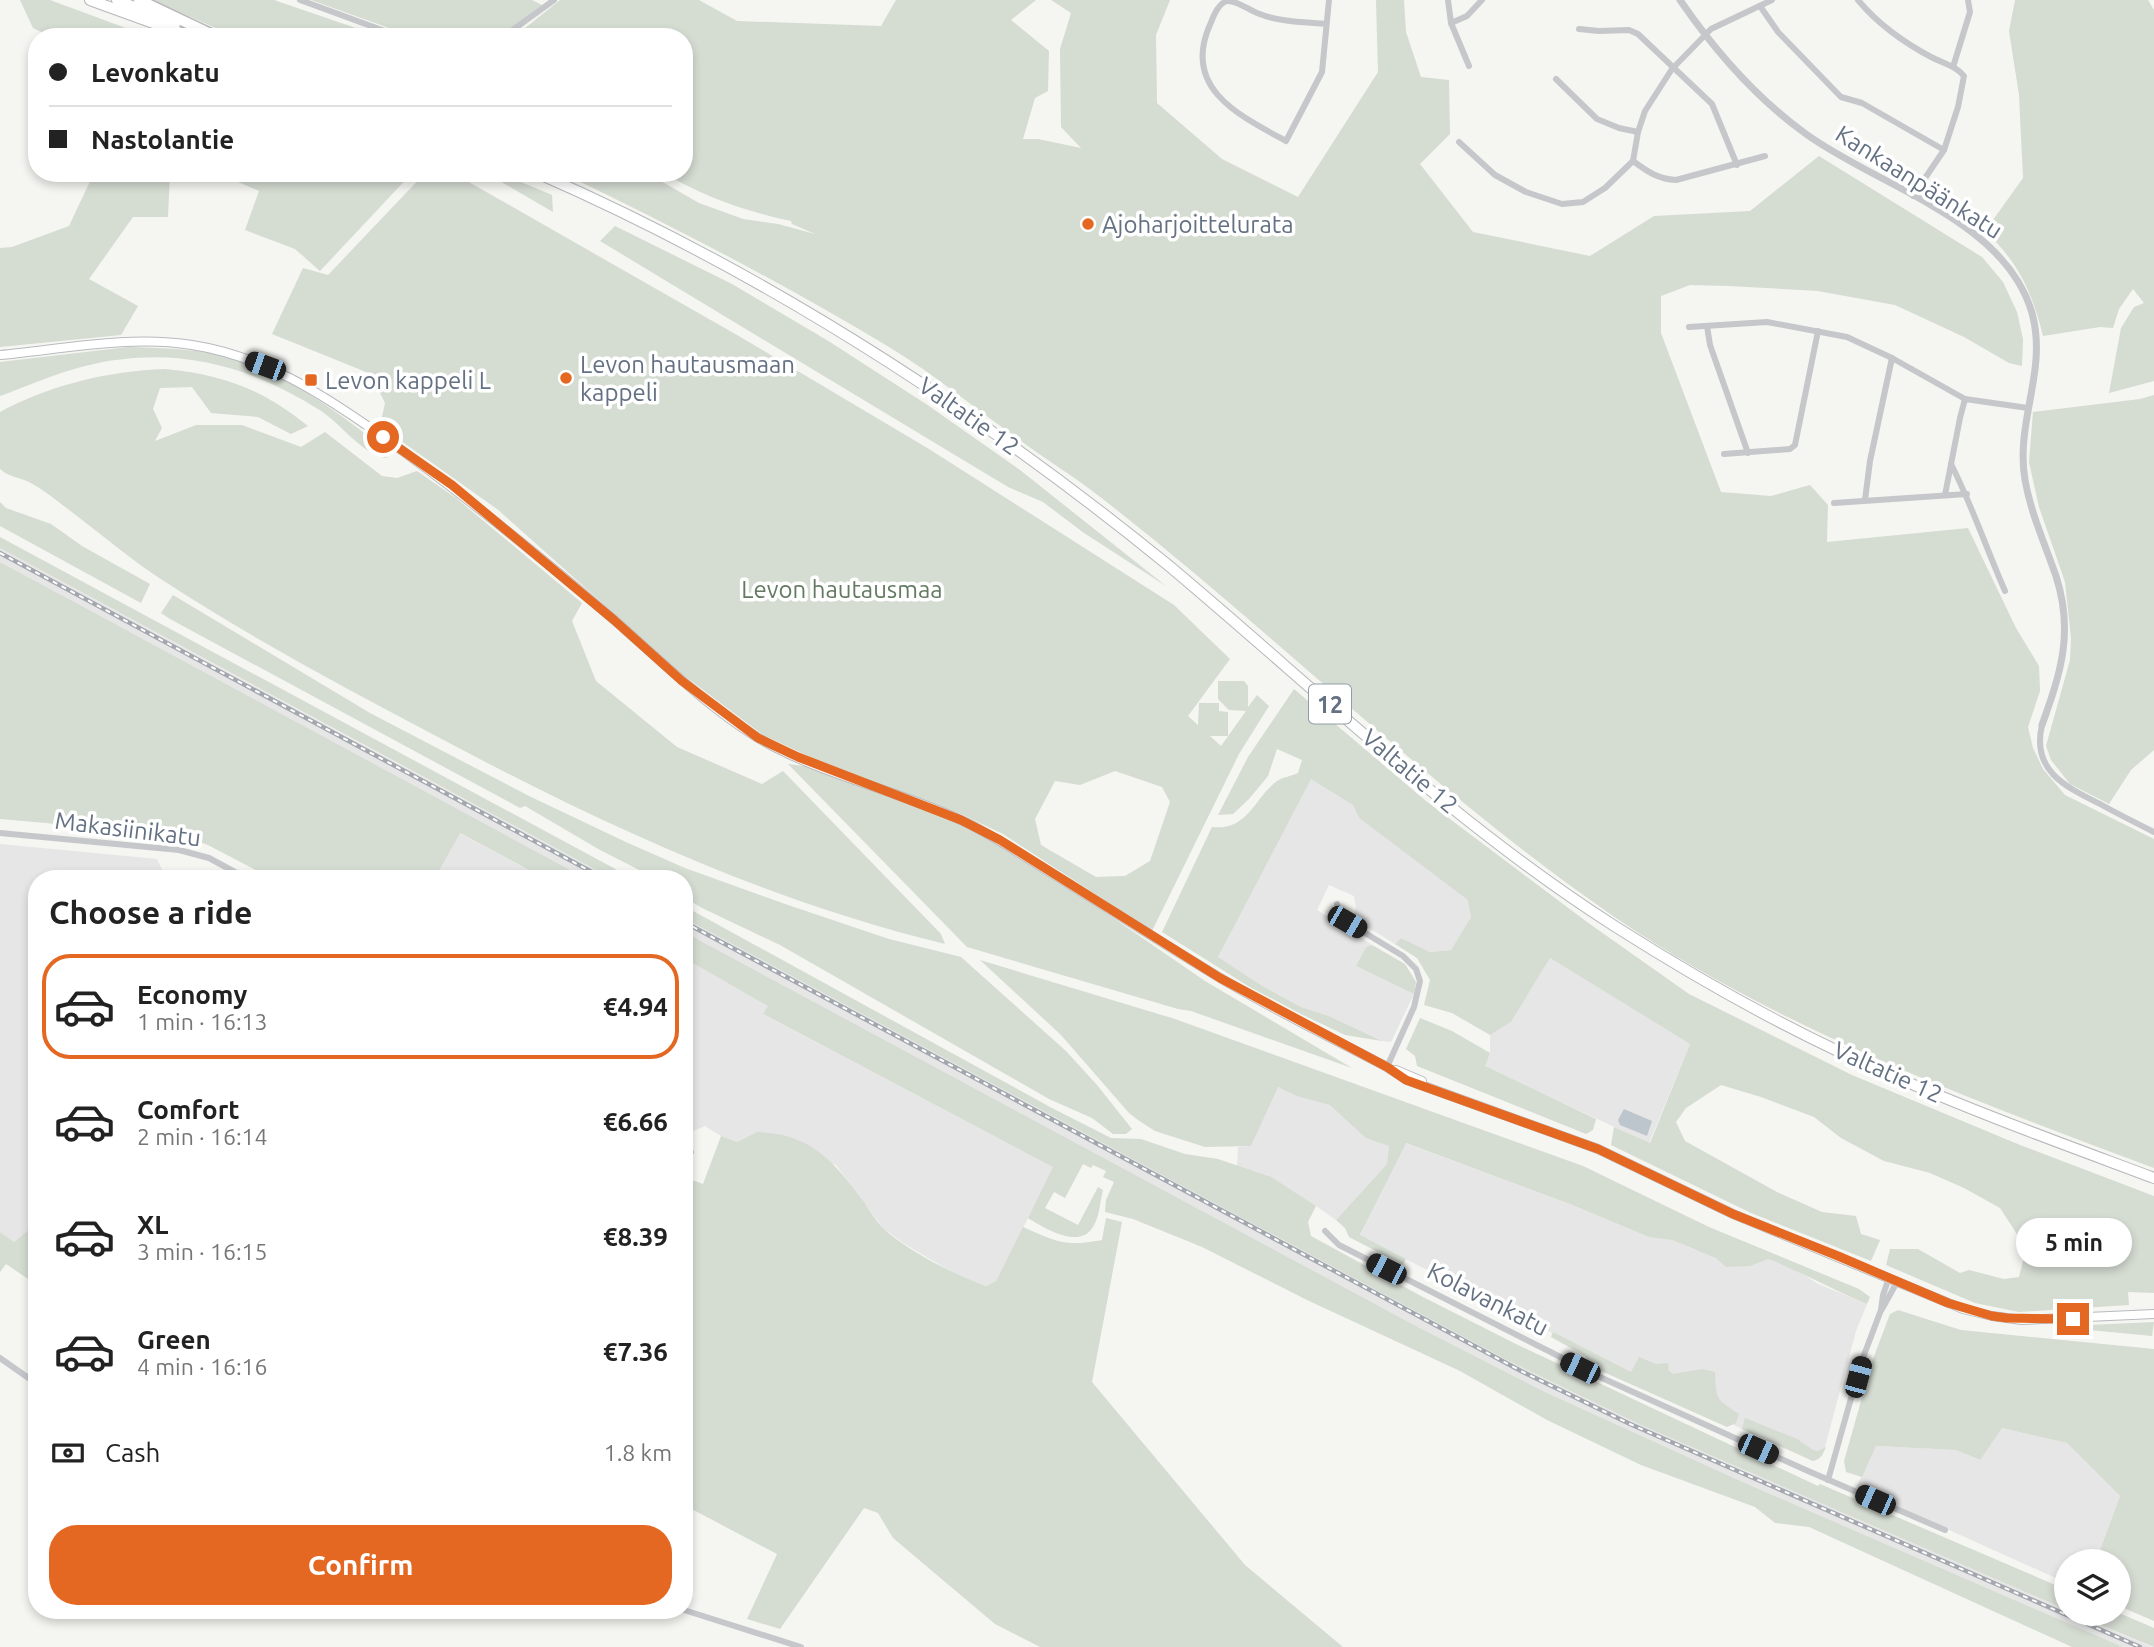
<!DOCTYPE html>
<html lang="en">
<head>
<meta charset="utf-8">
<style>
	body { margin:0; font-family:Ubuntu,sans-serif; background:#f6f6f6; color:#222; height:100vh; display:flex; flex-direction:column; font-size:26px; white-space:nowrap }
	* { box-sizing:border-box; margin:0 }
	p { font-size:23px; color:#767676 }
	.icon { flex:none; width:38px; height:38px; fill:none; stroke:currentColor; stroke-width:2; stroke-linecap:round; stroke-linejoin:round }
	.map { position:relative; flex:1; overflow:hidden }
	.details { position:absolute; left:28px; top:870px; width:665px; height:749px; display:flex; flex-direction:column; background:#fff; border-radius:28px; box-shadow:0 4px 10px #0003 }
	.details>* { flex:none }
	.banner { position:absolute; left:28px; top:28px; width:665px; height:154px; border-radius:28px; box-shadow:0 4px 10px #0003; display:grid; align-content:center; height:154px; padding:0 21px; background:#fff }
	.fabs { position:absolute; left:2054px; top:1549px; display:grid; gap:14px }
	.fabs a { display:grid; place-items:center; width:77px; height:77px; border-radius:50%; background:#fff; box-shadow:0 4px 10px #0003; font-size:35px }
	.end { position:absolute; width:32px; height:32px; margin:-16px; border:9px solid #e46722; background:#fff; box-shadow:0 0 0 4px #fff }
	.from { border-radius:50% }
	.bubble { position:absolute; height:49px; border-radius:24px; background:#fff; box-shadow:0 4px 10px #0003; font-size:23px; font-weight:700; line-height:49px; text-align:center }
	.car { position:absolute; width:21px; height:42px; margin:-21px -10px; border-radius:9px; box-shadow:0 0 5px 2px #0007; background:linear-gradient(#222 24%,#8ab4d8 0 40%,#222 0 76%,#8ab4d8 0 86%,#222 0) }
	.banner b { display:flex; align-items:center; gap:24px; height:66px; font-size:26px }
	.banner b+b { border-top:2px solid #e0e0e0 }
	.banner i { width:18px; height:18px; background:#222 }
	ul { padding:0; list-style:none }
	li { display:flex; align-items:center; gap:21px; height:105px; margin:0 14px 10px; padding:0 7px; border:4px solid transparent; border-radius:28px }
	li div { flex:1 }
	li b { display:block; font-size:26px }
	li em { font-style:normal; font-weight:700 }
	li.current { border-color:#e46722 }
	li>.icon { width:63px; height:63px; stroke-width:1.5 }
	h2 { padding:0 21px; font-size:32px; line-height:84px }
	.pay { display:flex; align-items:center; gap:18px; height:77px; padding:0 21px; font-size:26px }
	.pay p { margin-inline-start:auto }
	.action { display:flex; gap:14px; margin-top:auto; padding:14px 21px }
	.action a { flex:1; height:80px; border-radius:28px; background:#e46722; color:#fff; font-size:28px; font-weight:700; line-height:80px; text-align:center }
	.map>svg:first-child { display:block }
	.built { fill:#e5e6e5 }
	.green { fill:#d5dcd2; fill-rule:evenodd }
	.water { fill:#bec6cd }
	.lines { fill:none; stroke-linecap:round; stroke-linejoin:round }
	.secondary-casing { stroke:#b7babf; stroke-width:10 }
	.trunk-casing { stroke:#b5b7bb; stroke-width:12 }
	.motorway-casing { stroke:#b5b7bb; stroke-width:13 }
	.minor { stroke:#c5c7cb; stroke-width:6 }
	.tertiary { stroke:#c5c7cb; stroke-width:7 }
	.secondary { stroke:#fff; stroke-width:8 }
	.trunk { stroke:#fff; stroke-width:10 }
	.motorway { stroke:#fff; stroke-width:10 }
	.rail-casing { stroke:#a3a7ae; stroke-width:4.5 }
	.rail { stroke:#fff; stroke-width:2; stroke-dasharray:5; stroke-linecap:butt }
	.route { stroke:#e46722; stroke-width:9 }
	.poi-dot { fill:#e46722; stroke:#fff; stroke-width:2.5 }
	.labels { text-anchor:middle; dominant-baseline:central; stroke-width:7; stroke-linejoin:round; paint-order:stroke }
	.shield { fill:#fff; stroke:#929ca8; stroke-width:2 }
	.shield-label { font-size:23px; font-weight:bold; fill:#647183 }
	.street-label { font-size:24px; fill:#647183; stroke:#fff }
	.poi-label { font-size:24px; fill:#647183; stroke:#fff; text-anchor:start }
	.park-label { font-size:24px; fill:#657a63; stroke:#fff }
</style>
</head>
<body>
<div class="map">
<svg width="2154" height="1647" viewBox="0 0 2154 1647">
	<rect width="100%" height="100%" fill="#f5f5f1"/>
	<g class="built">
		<polygon points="0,548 352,739 611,878 585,878 254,701 0,562"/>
		<polygon points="1311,778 1353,805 1359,818 1469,900 1471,917 1451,950 1430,952 1401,938 1395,944 1353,918 1356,908 1354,896 1329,885 1317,910 1372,945 1366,947 1356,966 1414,994 1391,1042 1382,1041 1329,1016 1301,1007 1264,987 1218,957"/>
		<polygon points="459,833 544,878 435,878"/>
		<polygon points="0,844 157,859 166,878 37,878 37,1223 14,1242 0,1232"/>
		<polygon points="684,918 1503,1358 1641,1425 2067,1610 2067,1614 2074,1614 2152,1647 2123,1647 1745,1483 1545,1392 1416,1326 684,932"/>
		<polygon points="684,958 769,1006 764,1015 1054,1167 996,1281 986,1286 960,1277 903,1243 883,1228 836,1165 757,1132 737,1142 721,1136 705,1126 684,1135"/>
		<polygon points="1550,958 1690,1044 1649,1143 1484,1066 1490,1053 1490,1035 1511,1022"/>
		<polygon points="1277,1087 1330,1105 1389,1146 1387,1164 1336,1220 1316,1206 1237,1166 1238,1147 1251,1146"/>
		<polygon points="1405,1143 1570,1204 1649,1237 1672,1240 1696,1250 1706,1233 1800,1272 1818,1284 1867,1304 1856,1331 1823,1454 1819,1459 1813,1461 1742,1429 1360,1236"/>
		<polygon points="2002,1428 2067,1443 2120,1496 2096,1561 2067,1561 2067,1583 1856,1488 1876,1446 1956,1450 1979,1460"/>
	</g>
	<g class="green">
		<polygon points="20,0 50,0 150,37 52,37 33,28"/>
		<polygon points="152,0 274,0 382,37 236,37"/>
		<polygon points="311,0 532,0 542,5 501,37 414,37"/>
		<path d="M560,0H699L737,21L881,26L896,0H1036L1011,20L1049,51L1048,91L1035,98L1023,139H1038L1081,148L1061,127L1060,49L1071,13L1051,0H1170L1156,35L1157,103L1222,159L1298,197L1378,72L1376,0H1404L1406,32L1421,77L1449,80L1450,134L1420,164L1473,232L1590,256L1654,216L1750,211L1819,156L1982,257L2003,282L2017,312L2023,339L2022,366L2009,363L1964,337L1895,305L1818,291L1729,286L1690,285L1661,296V333L1721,492L1771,496L1810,485L1828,505L1827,542L1968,528L2016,628L2039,666L2040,691L2028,727L2033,748L2043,769L2065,795L2154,839V1168C1967,1098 1779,1029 1613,916C1436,794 1282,640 1113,507C1084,483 1051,463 1021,441C977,410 935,375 889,347C783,283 674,227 562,173H647L699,203L743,219L778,224L815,234L792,224L791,221C745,211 704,197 664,173H684V37H514Z"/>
		<path d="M2015,0H2148L2154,10V381L2109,393L2121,328L2134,307L2144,303L2133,289L2119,309L2113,328L2100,327L2043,336C2032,292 2019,263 1985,231L2023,178L2019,95L2009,31Z"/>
		<polygon points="94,173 170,173 168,217 133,217 89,279 138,306 121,335 0,347 0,248 12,247 69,226"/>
		<polygon points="200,173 412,173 320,271 295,249 245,230 259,191 220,174"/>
		<path d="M425,173H453L737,335L929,449L1174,605L1230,659L1188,716L1198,725L1199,703H1219V711L1228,712V736H1210L1221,746L1246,711L1229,710L1218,699V681H1244L1248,686V707L1257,695L1269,706L1239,754L1152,931L1003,834L963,815L821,762L763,735L682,674L497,509L380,426L385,403L371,374L272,334L303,268L328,275ZM1115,771L1162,787L1170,802L1150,861L1125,876L1096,877L1041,845L1035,819L1055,781L1080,785Z"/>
		<polygon points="486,173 500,173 552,195 553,212"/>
		<polygon points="615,226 732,284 830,342 926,404 1020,470 1166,586 1084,533 1043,502 1008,487 600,241"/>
		<path d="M128,347C158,348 189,348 219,355C286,372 338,412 391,454L386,458C362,455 339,421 318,409C245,363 170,345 85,366C56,373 28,386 0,396V362Z"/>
		<path d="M165,369C225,375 261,389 308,426L291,434L258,417L211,413L192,387L160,388L153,409L162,428L155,441L196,425H242L301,447L325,432L382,476L397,478L417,471L456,498L582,603L572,621L596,681L677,747L762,784L783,771L941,934L945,944C766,901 597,822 436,736C345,688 253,639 167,583C135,563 106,538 77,516C61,504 46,491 29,482C18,477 9,477 0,469V412C50,385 108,371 165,369Z"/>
		<polygon points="2154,395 2154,750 2131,770 2109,804 2070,784 2051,760 2046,746 2070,660 2071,638 2065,582 2039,507 2029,462 2033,412 2140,399"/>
		<polygon points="0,502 6,508 51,524 82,546 150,584 141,603 0,526"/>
		<polygon points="0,537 632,878 611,878 0,548"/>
		<polygon points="0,562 585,878 544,878 460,833 435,878 271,878 208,845 182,835 0,819"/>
		<polygon points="173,595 370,713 529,796 628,843 685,868 788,905 889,939 961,957 1066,1051 1097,1085 1132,1129 1126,1134 1113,1134 1092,1118 1049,1099 780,945 702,908 684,897 684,878 655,878 600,850 525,806 520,808 170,619 161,613"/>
		<path d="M1294,689L1426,801L1587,922L1689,994L1852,1075L2020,1145L2154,1196V1293L2128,1292L2129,1305L2019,1312L1975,1303L1886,1265L1890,1249H1918L1960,1273L1969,1270L2004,1279L2019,1277L2026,1248L2000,1208L1964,1188L1930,1173L1884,1161L1841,1138L1814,1117L1761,1097L1721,1085L1686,1108L1676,1122L1685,1141L1777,1192L1822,1212L1856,1216L1861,1234L1880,1240L1871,1261L1751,1213L1611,1145L1614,1127L1650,1143L1690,1044L1550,958L1511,1022L1490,1035L1452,1013L1424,1005L1430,980L1417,958L1395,944L1401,938L1430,952L1451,950L1471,917L1468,900L1359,818L1353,805L1311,779L1218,957L1264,987L1301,1007L1329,1016L1382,1041L1345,1035L1301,1014L1248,986L1162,932L1212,827C1248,831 1254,798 1277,781C1283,777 1292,776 1298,773L1302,760L1277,749L1268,776L1249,799L1233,814L1218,815L1248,757Z"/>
		<polygon points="788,764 812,767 914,806 959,824 997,843 1090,902 1205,981 1352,1068 1191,1011 1178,1009 967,947"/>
		<polygon points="684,906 1052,1108 1111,1138 1141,1139 1185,1154 1218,1159 1271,1177 1316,1206 1308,1222 1311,1236 1421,1296 1516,1344 1818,1486 1820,1484 2067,1590 2067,1610 1641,1425 1503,1358 684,918"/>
		<path d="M684,932L1416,1326L1545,1392L1745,1483L2123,1647H2072L1809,1527L1775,1523L1755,1507L1641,1465L1547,1420L1460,1371L1307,1300L1202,1247L1133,1219L1105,1212L1106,1200L1114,1182L1103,1177L1106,1171L1093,1165L1091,1168L1083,1164L1065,1198L1054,1192L1045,1208L1078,1225L1098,1187L1103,1190C1100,1201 1100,1213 1095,1223C1083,1252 1046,1229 1028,1218L1053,1167L763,1014L768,1006L684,958Z"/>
		<polygon points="1372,945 1405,964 1416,982 1414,994 1356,966 1366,947"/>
		<path d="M980,960L1175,1019L1583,1166L1709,1227L1859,1289L1870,1297L1867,1304C1833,1290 1802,1272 1768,1259L1750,1266L1726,1267L1716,1258L1672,1240L1649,1237L1570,1204L1406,1143L1360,1235L1406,1259L1403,1265L1349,1237L1345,1228L1336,1220L1387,1164L1389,1146L1366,1138L1330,1105L1297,1096L1278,1087L1251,1146L1205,1147L1155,1131L1138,1120L1129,1113L1061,1035Z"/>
		<polygon points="1420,1018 1452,1031 1490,1053 1485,1066 1596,1119 1593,1130 1586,1134 1417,1066 1415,1056 1406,1049"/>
		<path d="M757,1132C812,1134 833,1161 864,1202C870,1211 876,1221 883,1228C907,1251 955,1275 986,1286L996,1281L1023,1227C1058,1242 1064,1247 1102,1240L1106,1218L1122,1222L1092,1382L1245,1565L1343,1647H1040L995,1624L893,1538L878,1513L864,1508L780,1629L747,1619L777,1554L684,1505V1177L703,1184L721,1136L737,1142Z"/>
		<polygon points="37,1223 37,1285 6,1264 0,1272 0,1232 14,1242"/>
		<polygon points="1898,1310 1961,1330 2154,1349 2154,1621 2119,1606 2119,1561 2096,1561 2120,1496 2067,1443 2002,1428 1980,1460 1956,1450 1876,1446 1862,1477 1846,1472 1844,1461 1873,1359 1890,1314"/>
		<polygon points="2154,1322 2152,1336 2089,1330 2089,1325"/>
		<path d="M1553,1332L1631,1372L1639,1357L1656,1364L1668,1363L1669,1371L1673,1374L1702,1369L1715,1372C1716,1400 1716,1399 1739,1414L1736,1423L1727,1427L1590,1366L1585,1356L1551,1337Z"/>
		<path d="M1745,1418L1797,1439L1813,1450L1818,1451L1826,1447C1823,1454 1821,1459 1813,1461L1742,1429Z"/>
		<polygon points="2119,1613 2154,1628 2154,1647 2074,1614"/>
	</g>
	<polygon class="water" points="1624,1109 1652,1121 1647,1136 1620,1125 1618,1120"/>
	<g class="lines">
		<defs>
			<g id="secondary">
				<path d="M0,355C63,349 130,335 192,345C263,356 321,393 379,434C460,491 537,554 612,618C659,659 703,703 755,736C819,775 896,789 963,821C995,836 1023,856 1053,874C1108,908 1162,943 1217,976C1272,1009 1330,1037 1387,1067L1407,1080L1598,1149L1733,1214L1963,1309L1992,1316L2022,1320L2154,1314"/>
				<polyline points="1396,1070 1422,1081"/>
			</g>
			<g id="trunk">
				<polyline points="90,0 192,37"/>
				<polyline points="117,0 175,24"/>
				<path d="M537,173C766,273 975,408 1168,565C1315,688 1454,824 1616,927C1704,983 1795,1034 1891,1075C1977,1113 2066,1145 2154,1178"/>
			</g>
			<polyline id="motorway" points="139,0 217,37"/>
		</defs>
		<use href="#secondary" class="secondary-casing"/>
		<use href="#trunk" class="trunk-casing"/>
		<use href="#motorway" class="motorway-casing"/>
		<g class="minor">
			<polyline points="300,0 401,37"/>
			<polyline points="1448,0 1451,23 1469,66"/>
			<path d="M1858,0C1877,23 1905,43 1931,57C1943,63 1956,66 1964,76L1958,107L1944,150L1913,196"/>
			<polyline points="1760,6 1778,32 1841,97 1862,103 1944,150"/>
			<polyline points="1451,23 1467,16 1482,0"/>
			<path d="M1326,24C1303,22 1279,22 1257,13C1249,10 1236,0 1227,1C1217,4 1213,18 1209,27C1183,89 1240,116 1286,141L1322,72L1329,0"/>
			<polyline points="1579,29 1599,31 1629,30 1638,34 1712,104 1737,165"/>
			<polyline points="503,37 554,0"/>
			<polyline points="1953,67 1970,12 1968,0"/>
			<polyline points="1556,79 1597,119 1619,128 1638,132"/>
			<polyline points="1459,142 1495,175 1526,192 1562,204 1583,202 1605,188 1633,161 1638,132 1645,111 1672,69 1711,29 1772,0"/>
			<path d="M1633,161C1648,172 1658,179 1676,180L1765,156"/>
			<polyline points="1707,326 1710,345 1748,453"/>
			<polyline points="1689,327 1767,322 1847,337 1892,358 1965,399 2028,408"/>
			<polyline points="1724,454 1790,449 1795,445 1818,331"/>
			<path d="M1951,464C1972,505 1986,548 2005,591"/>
			<polyline points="1945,495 1960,418 1965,399"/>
			<polyline points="1865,500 1870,461 1892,358"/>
			<polyline points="1834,503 1967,494"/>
			<path d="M2042,725C2031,771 2066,787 2100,804C2118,814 2136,823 2154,832"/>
			<polyline points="0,833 179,850 209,858 246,878"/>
			<polyline points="1337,904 1342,917 1347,922 1403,956 1416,969 1420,981 1414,1007 1387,1067"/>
			<polyline points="684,1153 691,1152"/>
			<polyline points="1325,1231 1339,1245 1602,1378 1808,1471 1945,1530"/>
			<polyline points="1882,1309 1897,1282"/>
			<polyline points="0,1358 37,1384"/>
			<polyline points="1828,1480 1861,1363 1881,1310 1883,1295 1889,1278"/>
			<polyline points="684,1610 801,1647"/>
		</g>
		<path class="tertiary" d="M1680,0C1715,51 1756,98 1806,134C1879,187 2005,219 2032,313C2048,371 2015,421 2025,480C2031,514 2045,544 2056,576C2074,632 2061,672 2042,725"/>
		<use href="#secondary" class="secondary"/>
		<use href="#trunk" class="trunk"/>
		<use href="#motorway" class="motorway"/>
		<defs>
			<g id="rail">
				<polyline points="0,553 603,878"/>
				<polyline points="684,922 1521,1371 1630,1424 2140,1647"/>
			</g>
		</defs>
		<use href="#rail" class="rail-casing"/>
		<use href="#rail" class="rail"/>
	</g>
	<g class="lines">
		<polyline class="route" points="383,437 452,485 614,620 682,681 758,738 798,757 961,820 1000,840 1220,978 1387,1067 1406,1080 1598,1149 1733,1214 1838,1256 1948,1303 1992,1316 2007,1318 2073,1319"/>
	</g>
	<g class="poi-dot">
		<circle cx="1088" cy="224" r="7"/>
		<circle cx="566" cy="378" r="7"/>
		<rect x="304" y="373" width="14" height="14" rx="3.5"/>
	</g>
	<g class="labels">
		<rect class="shield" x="1309" y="684.5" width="42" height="39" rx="5"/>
		<g class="shield-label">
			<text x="1330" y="704">12</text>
		</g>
		<g class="street-label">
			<text transform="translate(1919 182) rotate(32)">Kankaanpäänkatu</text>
			<text transform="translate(969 416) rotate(35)">Valtatie 12</text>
			<text transform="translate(1410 771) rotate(40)">Valtatie 12</text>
			<text transform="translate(128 829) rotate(7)">Makasiinikatu</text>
			<text transform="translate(1888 1072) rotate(24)">Valtatie 12</text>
			<text transform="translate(1488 1299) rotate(27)">Kolavankatu</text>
		</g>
		<g class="poi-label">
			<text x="1102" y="224">Ajoharjoittelurata</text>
			<text x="580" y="364">Levon hautausmaan<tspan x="580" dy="28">kappeli</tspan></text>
			<text x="325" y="380">Levon kappeli L</text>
		</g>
		<g class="park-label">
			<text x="842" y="589">Levon hautausmaa</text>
		</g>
	</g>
</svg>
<div class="fabs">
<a><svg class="icon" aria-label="layers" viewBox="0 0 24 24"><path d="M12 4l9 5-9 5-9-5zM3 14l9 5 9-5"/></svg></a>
</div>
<i class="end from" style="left:383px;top:437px"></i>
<i class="end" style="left:2073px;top:1319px"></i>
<div class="bubble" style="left:2016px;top:1218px;width:116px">5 min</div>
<i class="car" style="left:265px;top:366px;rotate:290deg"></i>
<i class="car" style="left:1347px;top:922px;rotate:120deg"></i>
<i class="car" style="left:1386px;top:1269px;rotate:297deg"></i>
<i class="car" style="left:1580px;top:1368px;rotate:296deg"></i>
<i class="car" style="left:1858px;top:1377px;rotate:15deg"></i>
<i class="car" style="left:1758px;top:1449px;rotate:114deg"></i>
<i class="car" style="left:1875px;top:1500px;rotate:294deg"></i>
<div class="banner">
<b><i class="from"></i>Levonkatu</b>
<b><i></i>Nastolantie</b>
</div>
<section class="details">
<h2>Choose a ride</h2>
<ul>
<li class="current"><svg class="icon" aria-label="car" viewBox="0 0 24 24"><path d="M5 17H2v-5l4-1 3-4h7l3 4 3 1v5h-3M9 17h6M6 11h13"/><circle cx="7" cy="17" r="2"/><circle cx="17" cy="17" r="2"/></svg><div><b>Economy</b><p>1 min · 16:13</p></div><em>€4.94</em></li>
<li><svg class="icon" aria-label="car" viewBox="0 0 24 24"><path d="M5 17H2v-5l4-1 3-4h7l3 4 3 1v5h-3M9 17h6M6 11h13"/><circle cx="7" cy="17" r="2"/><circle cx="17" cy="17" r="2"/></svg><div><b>Comfort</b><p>2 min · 16:14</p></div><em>€6.66</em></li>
<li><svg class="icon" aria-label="car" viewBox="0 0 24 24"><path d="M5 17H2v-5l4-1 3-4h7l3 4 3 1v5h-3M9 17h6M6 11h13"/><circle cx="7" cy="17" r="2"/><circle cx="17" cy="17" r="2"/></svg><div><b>XL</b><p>3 min · 16:15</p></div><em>€8.39</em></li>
<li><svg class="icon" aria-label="car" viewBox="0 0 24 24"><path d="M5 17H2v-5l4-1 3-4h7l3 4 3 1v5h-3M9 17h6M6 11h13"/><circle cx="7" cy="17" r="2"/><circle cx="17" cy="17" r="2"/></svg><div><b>Green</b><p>4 min · 16:16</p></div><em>€7.36</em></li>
</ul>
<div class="pay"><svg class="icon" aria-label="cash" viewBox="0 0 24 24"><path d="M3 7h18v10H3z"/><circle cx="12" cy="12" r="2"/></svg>Cash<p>1.8 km</p></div>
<div class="action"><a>Confirm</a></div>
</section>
</div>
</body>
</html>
